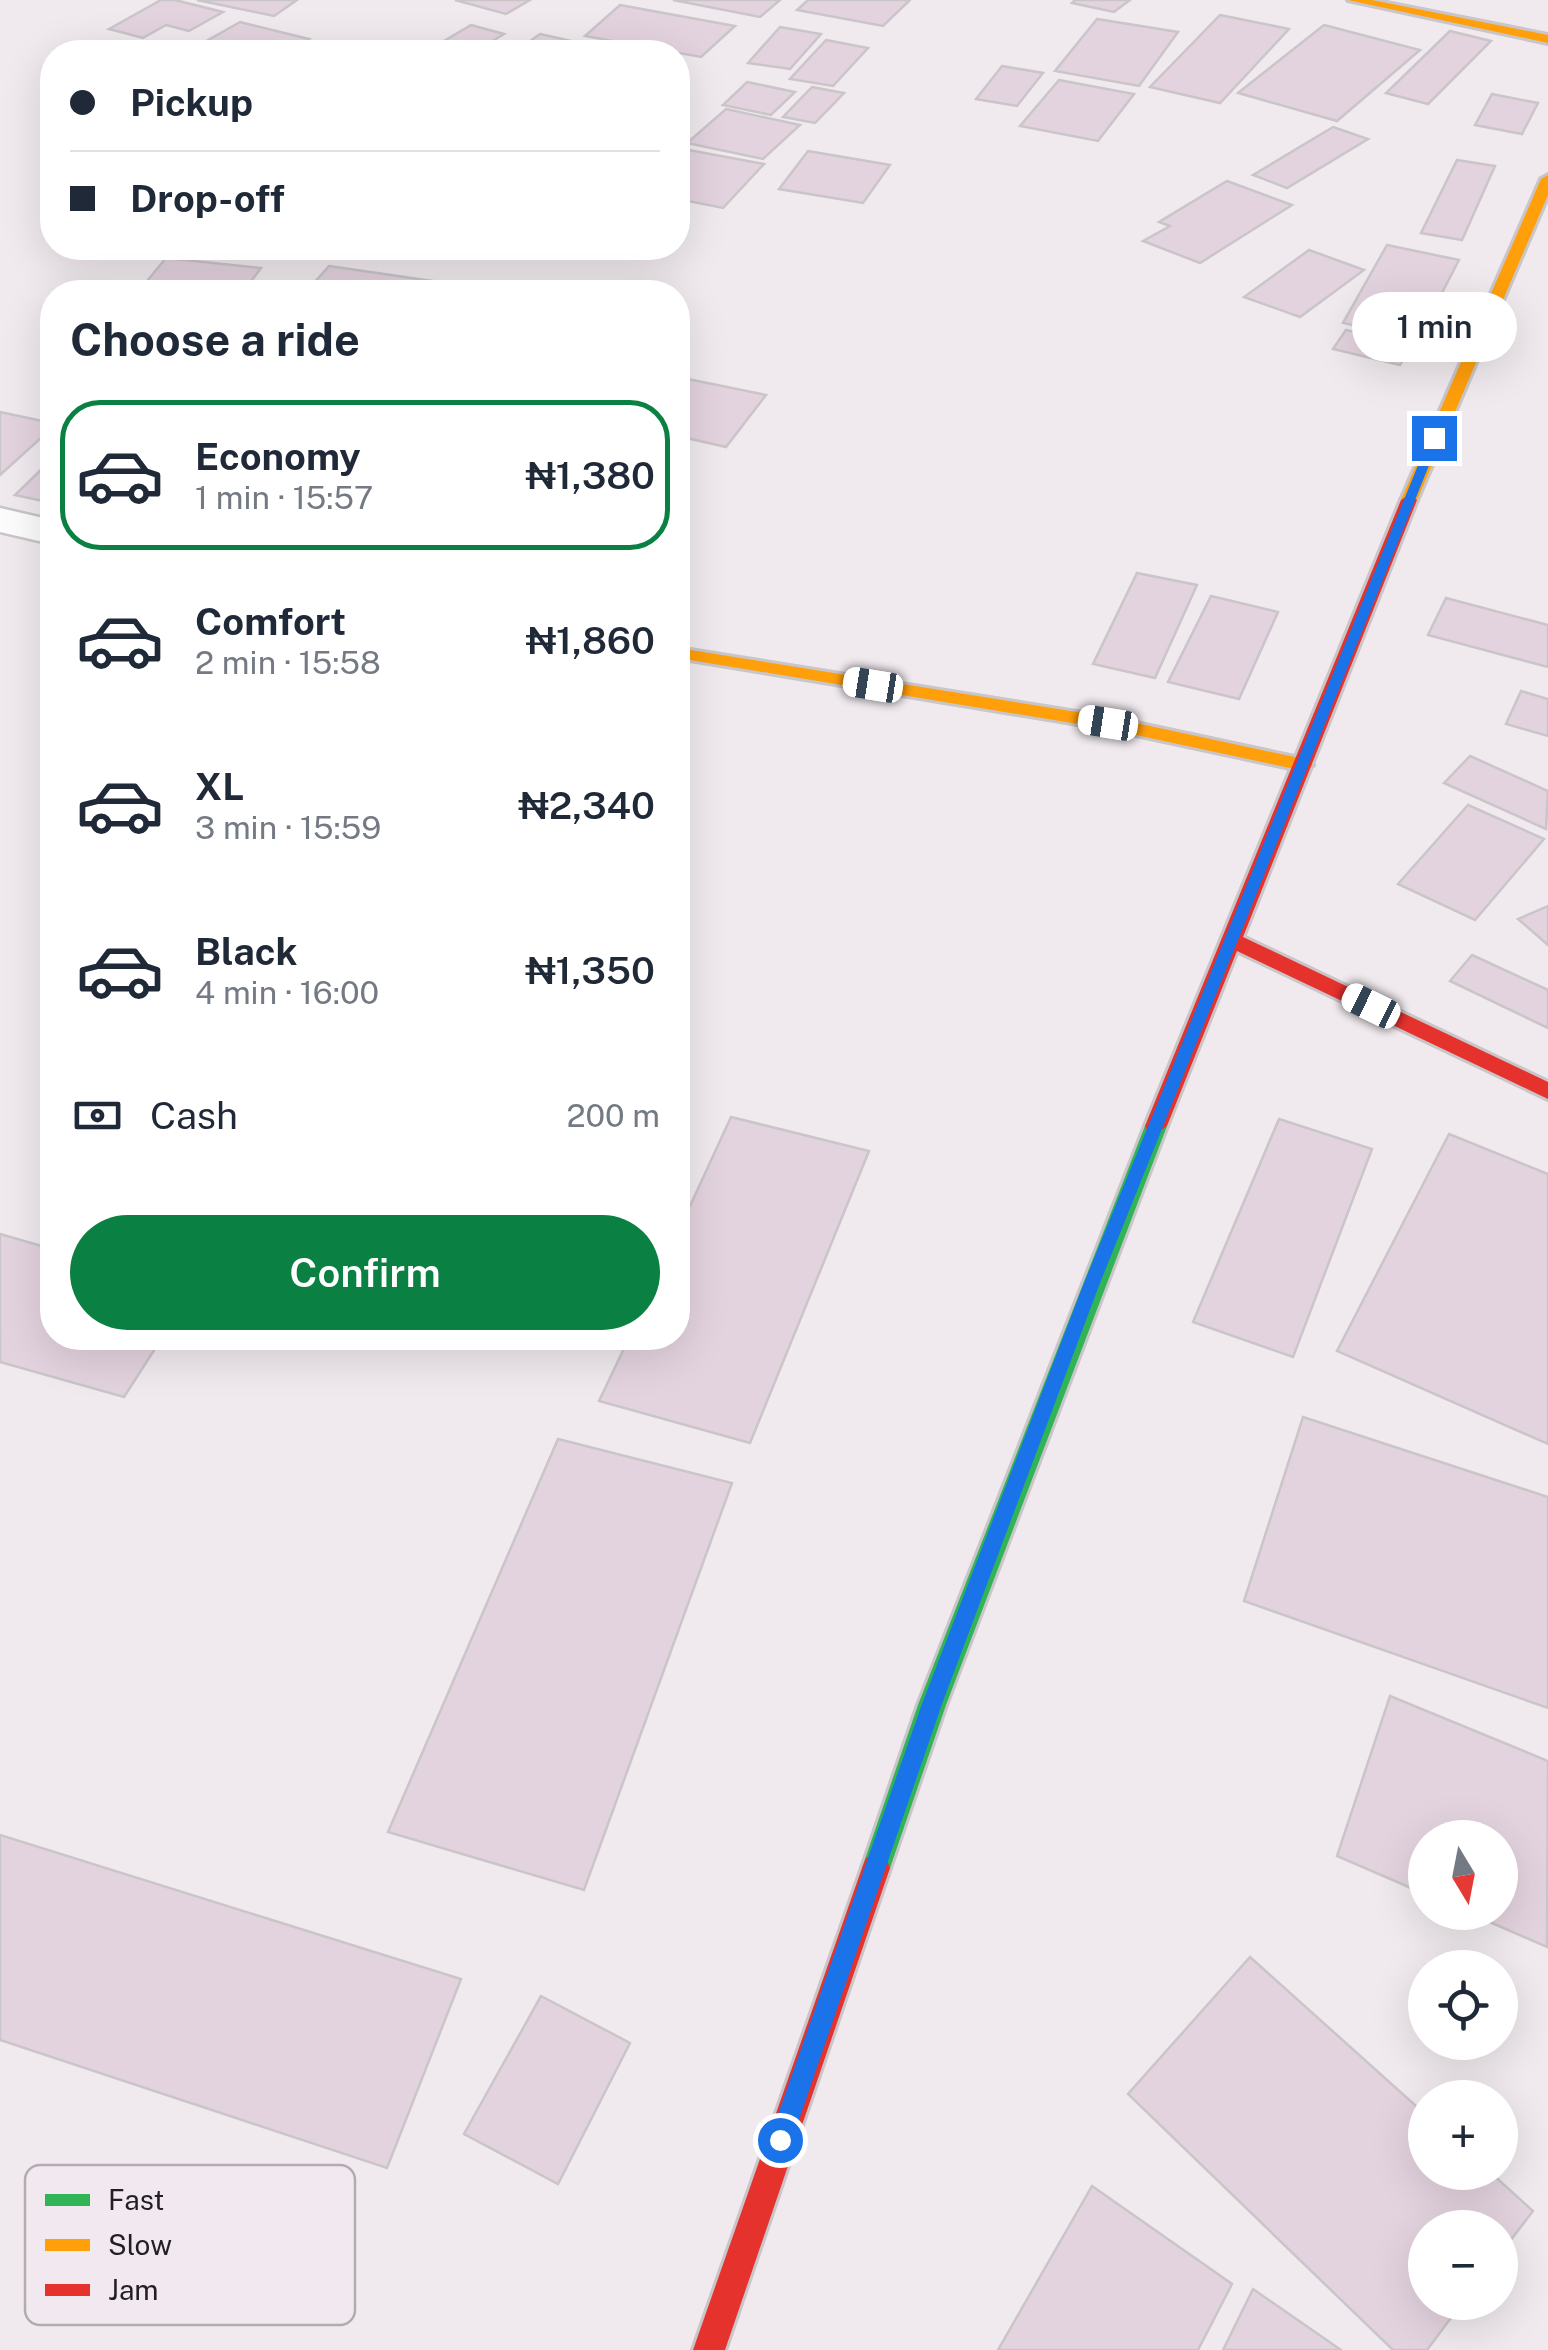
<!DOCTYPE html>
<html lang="en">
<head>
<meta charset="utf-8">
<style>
	body { margin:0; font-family:"Public Sans",sans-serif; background:#f6f6f7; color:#1f2937; height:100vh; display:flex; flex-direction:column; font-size:38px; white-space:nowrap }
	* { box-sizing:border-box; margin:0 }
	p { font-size:32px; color:#747a83 }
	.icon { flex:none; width:55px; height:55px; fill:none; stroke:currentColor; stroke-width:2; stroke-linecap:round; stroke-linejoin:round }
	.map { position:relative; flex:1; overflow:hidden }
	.panel { position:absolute; left:40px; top:280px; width:650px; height:1070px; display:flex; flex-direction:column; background:#fff; border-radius:40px; box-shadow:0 10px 40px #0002 }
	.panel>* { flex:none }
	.banner { position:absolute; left:40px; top:40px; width:650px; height:220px; border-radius:40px; box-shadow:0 10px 40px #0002; display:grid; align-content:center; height:220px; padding:0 30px; background:#fff }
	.needle { width:65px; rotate:170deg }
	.tools { position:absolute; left:1408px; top:1820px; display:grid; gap:20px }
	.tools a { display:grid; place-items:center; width:110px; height:110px; border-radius:50%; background:#fff; box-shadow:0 10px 40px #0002; font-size:50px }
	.end { position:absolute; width:45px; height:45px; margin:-22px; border:12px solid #1a73e8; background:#fff; box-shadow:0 0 0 5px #fff }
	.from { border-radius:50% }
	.bubble { position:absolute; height:70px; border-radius:35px; background:#fff; box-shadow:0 10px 40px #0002; font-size:32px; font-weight:600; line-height:70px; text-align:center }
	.car { position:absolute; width:30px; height:60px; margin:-30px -15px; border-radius:12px; box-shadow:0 0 8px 2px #0007; background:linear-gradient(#fff 24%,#345 0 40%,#fff 0 76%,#345 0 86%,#fff 0) }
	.banner b { display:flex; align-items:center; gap:35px; height:95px; font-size:38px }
	.banner b+b { border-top:2px solid #e0e1e3 }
	.banner i { width:25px; height:25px; background:#1f2937 }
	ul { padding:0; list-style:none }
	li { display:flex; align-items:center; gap:30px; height:150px; margin:0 20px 15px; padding:0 10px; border:5px solid transparent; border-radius:40px }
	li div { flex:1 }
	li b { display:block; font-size:38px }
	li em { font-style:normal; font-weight:600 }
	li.on { border-color:#0b8043 }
	li>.icon { width:90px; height:90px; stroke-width:1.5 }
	h2 { padding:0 30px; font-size:45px; line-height:120px }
	.pay { display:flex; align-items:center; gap:25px; height:110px; padding:0 30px; font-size:38px }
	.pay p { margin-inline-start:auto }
	.cta { display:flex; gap:20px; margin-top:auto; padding:20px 30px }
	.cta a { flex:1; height:115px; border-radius:60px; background:#0b8043; color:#fff; font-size:40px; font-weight:600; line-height:115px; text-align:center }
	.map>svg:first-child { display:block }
	.building { fill:#e3d3df; stroke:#cac5c8; stroke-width:2.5 }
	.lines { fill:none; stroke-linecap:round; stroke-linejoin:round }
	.street-casing { stroke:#c9c5c8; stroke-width:5 }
	.fast-casing { stroke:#c9c5c8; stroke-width:6 }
	.slow-casing { stroke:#c9c5c8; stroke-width:6 }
	.jam-casing { stroke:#c9c5c8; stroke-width:6 }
	.street { fill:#fdfcfc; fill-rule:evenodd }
	.fast { fill:#30b455; fill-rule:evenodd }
	.slow { fill:#ff9f0a; fill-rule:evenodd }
	.jam { fill:#e5322d; fill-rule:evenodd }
	.route { fill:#1a73e8 }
	.key { fill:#f2e8ef; stroke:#b4abb1; stroke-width:2.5 }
	.key-label { font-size:28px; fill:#221e21 }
</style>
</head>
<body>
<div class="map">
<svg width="1548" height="2350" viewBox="0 0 1548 2350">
	<rect width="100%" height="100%" fill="#f0eaee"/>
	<g class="building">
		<polygon points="161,0 175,0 223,12 189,31 166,25 143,38 109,29"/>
		<polygon points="197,0 297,0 274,16"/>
		<polygon points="455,0 530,0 506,14"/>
		<polygon points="673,0 780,0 760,17"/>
		<polygon points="808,0 905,0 909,1 883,26 797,10"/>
		<polygon points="1075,0 1130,0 1114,12 1072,3"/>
		<polygon points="620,5 735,26 701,57 585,36"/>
		<polygon points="1220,15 1289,29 1220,103 1150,87"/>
		<polygon points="1097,19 1178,32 1139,86 1055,71"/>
		<polygon points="240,22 309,39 288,52 187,52"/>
		<polygon points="471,25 504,34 474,52 427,51"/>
		<polygon points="1324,25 1420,50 1337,121 1238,93"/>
		<polygon points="780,27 821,34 790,69 748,63"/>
		<polygon points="1450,31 1491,41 1428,104 1386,93"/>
		<polygon points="540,34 611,50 515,52"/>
		<polygon points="826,40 868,48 833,86 790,79"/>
		<polygon points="1002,66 1043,73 1017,106 976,99"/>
		<polygon points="1059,80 1134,94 1098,141 1020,126"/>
		<polygon points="747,82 795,92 771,115 723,105"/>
		<polygon points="812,87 844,93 815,123 783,117"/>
		<polygon points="1492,94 1538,103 1522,134 1475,125"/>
		<polygon points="726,109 800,125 763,159 687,143"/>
		<polygon points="1333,127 1368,139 1287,188 1253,175"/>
		<polygon points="678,148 764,164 723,208 678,199"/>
		<polygon points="808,151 890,165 863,203 779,189"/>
		<polygon points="1457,160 1495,166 1462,240 1421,233"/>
		<polygon points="1227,181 1292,205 1200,263 1143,241 1170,226 1159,222"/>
		<polygon points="1387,245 1459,260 1418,339 1343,323"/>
		<polygon points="1309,250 1364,270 1300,317 1244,297"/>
		<polygon points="166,258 261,268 243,292 138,292"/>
		<polygon points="329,266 432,281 423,292 306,292"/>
		<polygon points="1346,330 1412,345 1400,365 1333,349"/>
		<polygon points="678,377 766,395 726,447 678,436"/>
		<polygon points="0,412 52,423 52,428 0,475"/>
		<polygon points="52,459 52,503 15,495"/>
		<polygon points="1137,573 1197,585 1155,678 1093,664"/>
		<polygon points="1211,596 1278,612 1239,699 1168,682"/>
		<polygon points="1446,598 1548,625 1548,667 1428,635"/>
		<polygon points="1521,691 1548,699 1548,736 1506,724"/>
		<polygon points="1470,756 1548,791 1546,829 1444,783"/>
		<polygon points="1468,805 1544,839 1475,920 1398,884"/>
		<polygon points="1548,906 1548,945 1518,919"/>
		<polygon points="1472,955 1548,990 1548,1028 1450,981"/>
		<polygon points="731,1117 869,1151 750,1443 599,1401 629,1338 678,1338 678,1232"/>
		<polygon points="1279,1119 1372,1149 1293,1357 1193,1322"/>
		<polygon points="1449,1134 1548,1174 1548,1444 1337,1351"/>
		<polygon points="0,1234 52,1249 52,1338 162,1338 124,1397 0,1362"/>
		<polygon points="1303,1417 1548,1497 1548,1708 1244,1601"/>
		<polygon points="558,1439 732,1483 584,1890 388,1832"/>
		<polygon points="1390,1696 1548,1761 1547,1947 1467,1912 1500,1912 1500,1838 1425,1838 1425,1894 1337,1856"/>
		<polygon points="0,1835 461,1979 387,2168 0,2040"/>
		<polygon points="1250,1957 1425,2114 1425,2172 1490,2172 1533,2211 1500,2254 1500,2228 1425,2228 1425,2302 1463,2302 1427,2350 1393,2350 1128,2094"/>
		<polygon points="541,1996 630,2043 558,2184 464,2134"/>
		<polygon points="1092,2186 1232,2284 1198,2350 998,2350"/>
		<polygon points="1253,2289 1341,2350 1223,2350"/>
	</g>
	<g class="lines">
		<defs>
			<polygon id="street" points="0,508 52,520 52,544 0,532"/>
			<polygon id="fast" points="1156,1118 1167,1126 946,1705 890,1868 886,1878 876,1882 866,1878 862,1868 918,1705 1145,1126"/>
			<g id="slow">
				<polygon points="1348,0 1372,0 1548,35 1548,43"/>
				<polygon points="1548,175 1548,195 1417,500 1409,505 1403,504 1401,500 1541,179"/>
				<polygon points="678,648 1108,717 1304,759 1313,765 1304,771 1108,729 678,658"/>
			</g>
			<g id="jam">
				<polygon points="1409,495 1417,500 1243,937 1548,1082 1548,1099 1237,951 1167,1126 1156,1134 1148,1132 1145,1126 1401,500"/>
				<polygon points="876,1854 886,1858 890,1868 725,2350 693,2350 862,1868 866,1858"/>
			</g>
		</defs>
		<use href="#street" class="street-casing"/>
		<use href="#fast" class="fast-casing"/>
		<use href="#slow" class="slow-casing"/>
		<use href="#jam" class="jam-casing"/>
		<use href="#street" class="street"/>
		<use href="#fast" class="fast"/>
		<use href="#slow" class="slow"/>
		<use href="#jam" class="jam"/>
	</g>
	<polygon class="route" points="1430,436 1440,438 1100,1283 942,1704 792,2140 788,2148 780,2152 773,2148 769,2140 922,1704 1084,1283"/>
	<rect x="25" y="2165" width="330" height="160" rx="15" class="key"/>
	<rect x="45" y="2194" width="45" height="12" fill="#30b455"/>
	<rect x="45" y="2239" width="45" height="12" fill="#ff9f0a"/>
	<rect x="45" y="2284" width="45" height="12" fill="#e5322d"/>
	<g class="key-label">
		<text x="108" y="2210">Fast</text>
		<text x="108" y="2255">Slow</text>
		<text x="108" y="2300">Jam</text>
	</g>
</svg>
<div class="tools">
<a><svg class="needle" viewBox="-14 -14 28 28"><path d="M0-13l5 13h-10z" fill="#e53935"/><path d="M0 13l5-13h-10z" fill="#747a83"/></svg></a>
<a><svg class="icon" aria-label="locate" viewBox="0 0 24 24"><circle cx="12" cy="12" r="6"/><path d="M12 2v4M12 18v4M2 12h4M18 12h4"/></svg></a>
<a>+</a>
<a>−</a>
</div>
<i class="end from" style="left:780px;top:2140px"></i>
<i class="end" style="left:1434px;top:438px"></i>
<div class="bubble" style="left:1352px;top:292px;width:165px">1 min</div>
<i class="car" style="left:873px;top:685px;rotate:279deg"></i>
<i class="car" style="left:1108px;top:723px;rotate:279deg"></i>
<i class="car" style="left:1371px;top:1006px;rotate:296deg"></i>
<div class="banner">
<b><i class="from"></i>Pickup</b>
<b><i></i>Drop-off</b>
</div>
<section class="panel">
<h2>Choose a ride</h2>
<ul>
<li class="on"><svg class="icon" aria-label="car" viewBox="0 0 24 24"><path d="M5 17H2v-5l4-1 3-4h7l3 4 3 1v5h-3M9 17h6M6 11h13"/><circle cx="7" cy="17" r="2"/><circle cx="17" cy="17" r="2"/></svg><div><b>Economy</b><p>1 min · 15:57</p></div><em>₦1,380</em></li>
<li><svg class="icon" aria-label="car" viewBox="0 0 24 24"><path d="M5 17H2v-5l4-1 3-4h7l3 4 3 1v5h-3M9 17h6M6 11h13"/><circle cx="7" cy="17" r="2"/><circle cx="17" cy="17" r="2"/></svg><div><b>Comfort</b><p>2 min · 15:58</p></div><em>₦1,860</em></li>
<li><svg class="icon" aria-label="car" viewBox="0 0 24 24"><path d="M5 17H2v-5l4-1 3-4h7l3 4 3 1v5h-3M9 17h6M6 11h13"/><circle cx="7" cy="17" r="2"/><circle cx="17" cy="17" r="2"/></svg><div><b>XL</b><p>3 min · 15:59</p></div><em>₦2,340</em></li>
<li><svg class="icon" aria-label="car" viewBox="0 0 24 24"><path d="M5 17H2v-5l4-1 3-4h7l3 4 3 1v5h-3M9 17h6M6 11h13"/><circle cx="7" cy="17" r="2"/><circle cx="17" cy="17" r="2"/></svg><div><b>Black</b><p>4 min · 16:00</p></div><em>₦1,350</em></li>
</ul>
<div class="pay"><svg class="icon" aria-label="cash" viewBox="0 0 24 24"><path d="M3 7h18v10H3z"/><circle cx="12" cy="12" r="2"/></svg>Cash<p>200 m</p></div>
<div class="cta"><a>Confirm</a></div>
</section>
</div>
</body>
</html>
